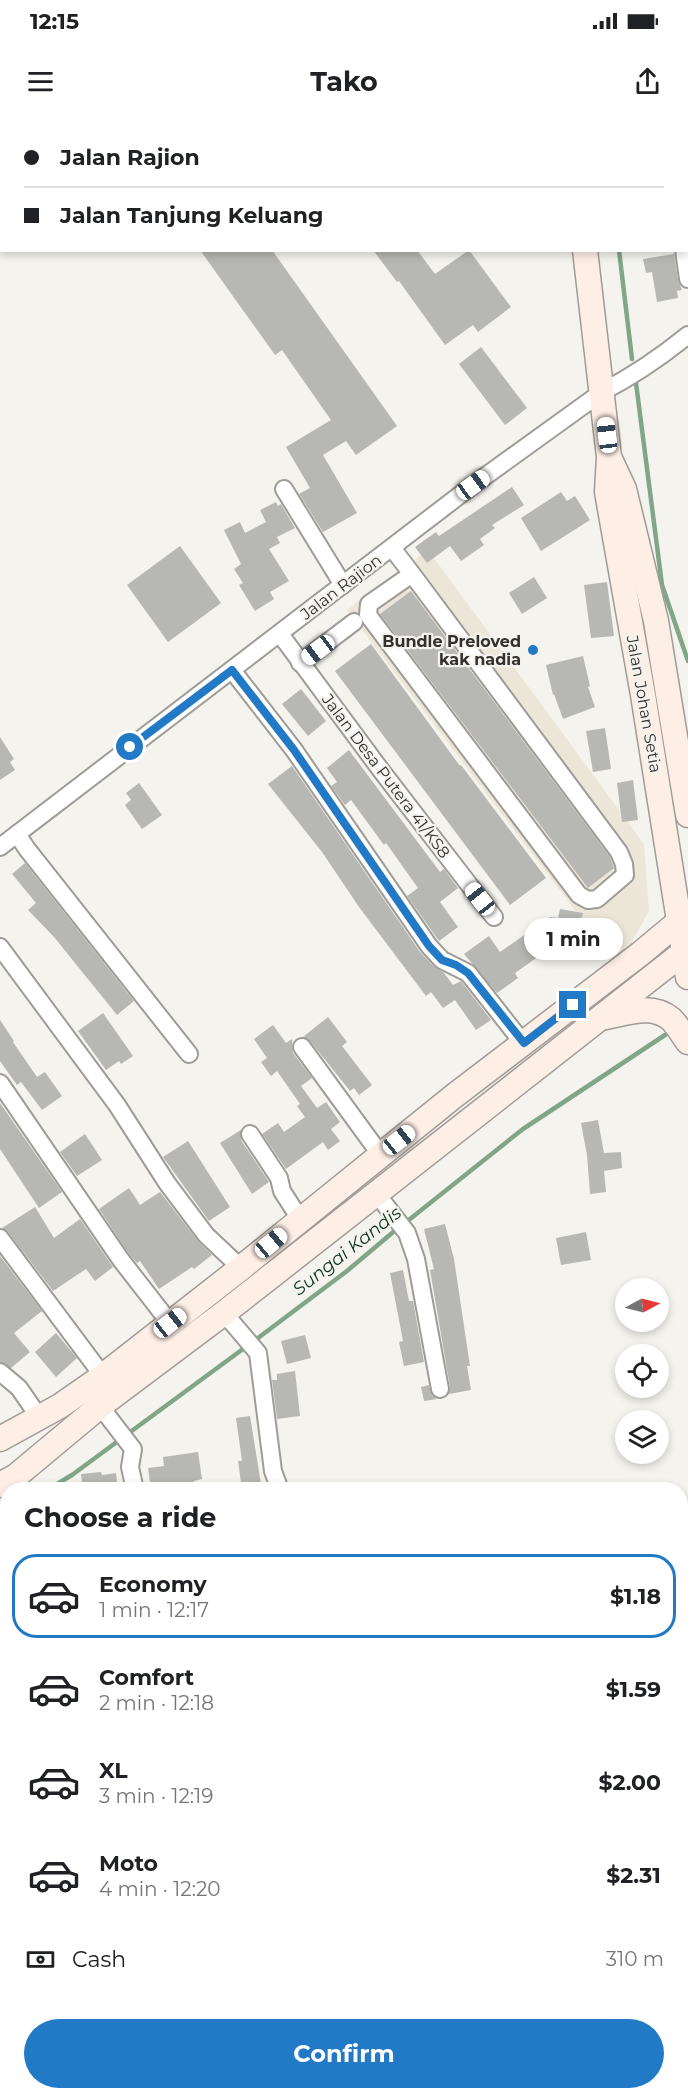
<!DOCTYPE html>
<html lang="en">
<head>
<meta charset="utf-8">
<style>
	body { margin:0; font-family:Montserrat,sans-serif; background:#f2f2f2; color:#202124; height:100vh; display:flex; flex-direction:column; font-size:22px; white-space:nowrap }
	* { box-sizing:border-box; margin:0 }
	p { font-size:20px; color:#757577 }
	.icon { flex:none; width:33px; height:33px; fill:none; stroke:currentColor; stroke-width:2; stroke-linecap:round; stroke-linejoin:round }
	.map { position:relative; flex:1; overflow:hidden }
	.side { position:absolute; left:0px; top:1362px; width:688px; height:618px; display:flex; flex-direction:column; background:#fff; border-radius:24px 24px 0 0; box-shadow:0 3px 9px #0003 }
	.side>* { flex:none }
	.top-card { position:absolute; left:0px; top:0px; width:688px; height:132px; box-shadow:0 3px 9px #0003; display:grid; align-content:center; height:132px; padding:0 24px; background:#fff }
	.needle { width:39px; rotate:83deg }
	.tools { position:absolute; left:615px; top:1158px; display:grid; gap:12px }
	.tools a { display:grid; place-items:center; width:54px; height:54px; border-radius:50%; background:#fff; box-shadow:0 3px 9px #0003; font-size:30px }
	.end { position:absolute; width:27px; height:27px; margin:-14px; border:8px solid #227ac7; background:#fff; box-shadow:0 0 0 3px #fff }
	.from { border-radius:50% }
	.bubble { position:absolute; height:42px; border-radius:21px; background:#fff; box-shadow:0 3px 9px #0003; font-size:20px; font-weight:700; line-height:42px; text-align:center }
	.car { position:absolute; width:18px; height:36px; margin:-18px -9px; border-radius:8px; box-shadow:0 0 4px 2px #0007; background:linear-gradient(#fff 24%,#345 0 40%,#fff 0 76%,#345 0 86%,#fff 0) }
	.top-card b { display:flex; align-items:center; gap:21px; height:57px; font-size:22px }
	.top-card b+b { border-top:2px solid #e0e0e0 }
	.top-card i { width:15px; height:15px; background:#202124 }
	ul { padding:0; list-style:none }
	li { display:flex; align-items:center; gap:18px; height:84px; margin:0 12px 9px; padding:0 12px; border:3px solid transparent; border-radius:24px }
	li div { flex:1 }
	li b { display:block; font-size:22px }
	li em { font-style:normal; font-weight:700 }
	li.on { border-color:#227ac7 }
	li>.icon { width:54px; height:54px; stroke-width:1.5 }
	h2 { padding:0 24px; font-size:27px; line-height:72px }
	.pay { display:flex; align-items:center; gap:15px; height:66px; padding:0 24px; font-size:22px }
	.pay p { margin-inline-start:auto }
	.primary-button { display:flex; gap:12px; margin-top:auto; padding:12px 24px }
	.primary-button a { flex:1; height:69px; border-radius:36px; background:#227ac7; color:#fff; font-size:24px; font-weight:700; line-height:69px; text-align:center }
	.status { display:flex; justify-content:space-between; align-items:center; height:42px; padding:0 30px; background:#fff; direction:ltr }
	.status svg { height:16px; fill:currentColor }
	header { display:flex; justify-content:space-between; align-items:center; height:78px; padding:0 24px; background:#fff; font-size:27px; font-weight:700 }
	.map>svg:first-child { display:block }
	.built { fill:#ece6d9 }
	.green { fill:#fbdcdb }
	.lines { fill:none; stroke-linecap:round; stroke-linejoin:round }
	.stream { stroke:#81a588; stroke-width:4.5 }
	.building { fill:#b7b8b3 }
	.minor-casing { stroke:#9f9c97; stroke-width:20 }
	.secondary-casing { stroke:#9f9c97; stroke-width:27 }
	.minor { stroke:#fff; stroke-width:16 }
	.secondary { stroke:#feefe6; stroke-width:24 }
	.route { stroke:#227ac7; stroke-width:8 }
	.poi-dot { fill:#227ac7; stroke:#f5f3ed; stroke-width:2 }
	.labels { text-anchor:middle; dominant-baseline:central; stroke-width:4.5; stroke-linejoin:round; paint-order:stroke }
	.street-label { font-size:16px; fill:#32312e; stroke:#f5f3ed }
	.poi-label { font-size:16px; font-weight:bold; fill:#32312e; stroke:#f5f3ed; text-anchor:end }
	.water-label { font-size:18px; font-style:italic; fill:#0e361c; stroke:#f5f3ed }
</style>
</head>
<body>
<div class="status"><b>12:15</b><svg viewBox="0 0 49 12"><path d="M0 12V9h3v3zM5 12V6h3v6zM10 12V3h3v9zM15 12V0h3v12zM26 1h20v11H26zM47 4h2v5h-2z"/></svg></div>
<header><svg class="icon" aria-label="menu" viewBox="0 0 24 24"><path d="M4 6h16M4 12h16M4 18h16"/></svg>Tako<svg class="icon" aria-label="share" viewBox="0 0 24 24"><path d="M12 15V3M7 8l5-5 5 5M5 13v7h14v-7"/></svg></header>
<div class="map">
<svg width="688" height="1980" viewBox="0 0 688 1980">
	<rect width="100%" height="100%" fill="#f5f3ed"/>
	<polygon class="built" points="428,430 644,724 649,791 631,824 615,843 347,490"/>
	<polygon class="green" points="688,1897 688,1980 678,1980 678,1973 681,1972 681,1899"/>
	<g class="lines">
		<g class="stream">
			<polyline points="602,0 602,2"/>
			<polyline points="619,130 632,239"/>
			<polyline points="636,263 662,465 688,541"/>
			<polyline points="405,1103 523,1009 665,915"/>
			<polyline points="254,1221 347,1151 398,1108"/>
			<polyline points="47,1370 72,1355 247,1226"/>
			<polyline points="0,1397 8,1392"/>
		</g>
	</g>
	<g class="building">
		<polygon points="200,130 272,130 397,306 356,335 346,321 323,335 357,393 323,412 299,374 310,368 286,327 331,300 282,230 275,235"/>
		<polygon points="373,130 417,130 435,154 469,130 511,187 478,212 473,205 445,225 399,161 397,162"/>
		<polygon points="674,134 678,160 682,170 677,171 678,178 657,182 652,152 646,153 643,139"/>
		<polygon points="481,227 527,288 505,305 459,244"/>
		<polygon points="512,367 524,385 492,405 495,408 480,419 484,425 461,441 450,426 427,443 415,427 436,412 439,416"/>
		<polygon points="561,372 567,381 575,376 590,400 541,431 521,398"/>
		<polygon points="276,382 278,386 281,384 295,408 277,417 280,423 269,429 289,461 270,472 274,479 255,491 239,465 243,463 234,449 241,444 224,410 240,402 245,413 266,402 260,390"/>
		<polygon points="180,426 221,483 168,522 127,465"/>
		<polygon points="534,457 547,478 522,494 509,473"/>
		<polygon points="607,462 614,516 591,518 584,465"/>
		<polygon points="411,471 610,737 614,748 588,768 380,494"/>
		<polygon points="371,524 460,646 461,645 546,758 510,785 335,551"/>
		<polygon points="583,536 590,566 588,567 595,587 563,599 554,574 553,575 546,545"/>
		<polygon points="301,569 326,601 308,616 282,584"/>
		<polygon points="605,608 611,649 593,652 586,611"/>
		<polygon points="0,617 14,639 10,642 15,650 0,660"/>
		<polygon points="349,630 440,752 444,749 458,768 440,782 458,807 439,821 407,776 418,768 386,723 384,725 351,680 345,685 331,666 337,662 327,648"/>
		<polygon points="292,646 420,832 435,847 444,853 453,865 461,861 491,900 476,910 455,880 443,888 431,872 426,876 359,787 322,732 268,664"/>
		<polygon points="633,660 638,700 622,702 617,663"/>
		<polygon points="139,663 162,695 142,709 125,685 131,680 126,673"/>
		<polygon points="25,743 134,881 117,895 54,817 28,790 36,783 12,754"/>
		<polygon points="560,789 583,793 580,805 585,806 581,825 576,824 574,835 549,829 515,853 518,858 497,873 464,834 489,816 500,832 550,797 558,798"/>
		<polygon points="103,893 133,936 121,944 119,941 106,950 78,911"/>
		<polygon points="328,897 347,922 342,926 372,965 359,975 354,968 350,971 310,921 303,917"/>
		<polygon points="0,900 14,921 13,922 37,957 45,952 62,976 42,990 21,962 17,965 0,941"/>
		<polygon points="273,905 286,923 292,919 293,933 312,958 301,966 317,988 326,982 340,1002 331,1009 340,1021 328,1030 323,1022 286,1049 262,1014 278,1003 284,1012 305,997 297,986 300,984 277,951 271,956 261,942 267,938 254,919"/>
		<polygon points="0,983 62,1072 39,1088 0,1029"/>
		<polygon points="598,1000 604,1033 621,1032 622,1048 604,1051 606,1072 590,1074 587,1035 581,1003"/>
		<polygon points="241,1010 241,1020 269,1062 252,1074 220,1023"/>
		<polygon points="85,1014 102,1040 77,1056 60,1032"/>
		<polygon points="188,1021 230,1087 209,1101 163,1037"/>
		<polygon points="129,1068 140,1085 160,1072 198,1121 212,1135 194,1149 192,1147 159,1169 140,1141 137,1143 129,1134 99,1089"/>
		<polygon points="35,1087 54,1118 80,1099 113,1147 95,1161 86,1149 53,1171 8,1112 2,1108"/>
		<polygon points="445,1104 454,1139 470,1246 467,1246 471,1270 449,1274 450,1267 430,1150 434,1149 424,1109"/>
		<polygon points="586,1112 591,1140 561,1145 556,1118"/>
		<polygon points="0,1136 42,1191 14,1213 30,1232 11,1248 0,1242"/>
		<polygon points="403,1150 409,1181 413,1181 424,1242 404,1246 399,1222 403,1221 390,1153"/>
		<polygon points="56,1213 77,1238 56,1257 35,1232"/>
		<polygon points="305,1215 311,1238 287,1244 281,1221"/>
		<polygon points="295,1251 300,1296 277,1299 272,1260 277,1260 277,1254"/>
		<polygon points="429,1265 432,1275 437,1279 424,1281 421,1267"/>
		<polygon points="250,1296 262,1370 242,1370 238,1341 242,1341 236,1298"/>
		<polygon points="198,1332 202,1359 194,1361 194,1365 151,1370 148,1348 164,1346 163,1337"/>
		<polygon points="101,1352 102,1355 116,1353 118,1370 83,1370 81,1354"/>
	</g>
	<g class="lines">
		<defs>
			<g id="minor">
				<polyline points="52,0 53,2"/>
				<polyline points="0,121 2,120"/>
				<polyline points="684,130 688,159"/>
				<polyline points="284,369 343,465"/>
				<polyline points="392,428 412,454 619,732 624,744 625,755 597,779 588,780 579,775 368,495 369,484 412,454"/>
				<polyline points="280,514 380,649 494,797"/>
				<polyline points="300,543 354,502"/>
				<polyline points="232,550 294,630 429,826 442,840 468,853 523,923"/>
				<polyline points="17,714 27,729 189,934"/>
				<path d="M0,727L473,365L602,272C633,256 661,237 688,215"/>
				<polyline points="0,827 117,985 167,1063 206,1115 241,1148"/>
				<polyline points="302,927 380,1034"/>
				<polyline points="0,963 121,1140 170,1203"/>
				<polyline points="250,1014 279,1058 282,1071 300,1099"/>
				<polyline points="376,1073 407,1113 416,1139 440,1269"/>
				<polyline points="0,1118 103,1256"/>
				<polyline points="224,1193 258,1233 273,1351 280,1370"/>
				<polyline points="0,1252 19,1268 39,1297"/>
				<polyline points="100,1286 133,1329 130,1347 135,1370"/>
				<polyline points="681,1847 688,1846"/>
				<polyline points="0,1946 8,1945"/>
				<polyline points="346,1972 347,1980"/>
				<polyline points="614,1972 615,1980"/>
				<polyline points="16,1980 83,1972"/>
			</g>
			<g id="secondary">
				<polyline points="570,0 570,2"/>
				<polyline points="585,130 609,337 607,372 643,575 688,857"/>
				<polyline points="610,339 624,369 656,501 688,695"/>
				<path d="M606,897C627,893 652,883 671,899C677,905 683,915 688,922"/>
				<polyline points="0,1319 60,1286 103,1256 241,1148 454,976 640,834 688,794"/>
				<polyline points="0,1365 16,1356 100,1286 224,1193 688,829"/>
			</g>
		</defs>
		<use href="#minor" class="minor-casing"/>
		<use href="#secondary" class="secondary-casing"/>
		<use href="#minor" class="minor"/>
		<use href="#secondary" class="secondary"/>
	</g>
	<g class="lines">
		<polyline class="route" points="130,627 232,550 294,630 429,826 442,840 456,845 468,853 524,923 573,885"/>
	</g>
	<circle class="poi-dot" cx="533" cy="530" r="6"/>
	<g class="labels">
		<g class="street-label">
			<text transform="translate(341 467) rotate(-37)">Jalan Rajion</text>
			<text transform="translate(644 584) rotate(80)">Jalan Johan Setia</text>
			<text transform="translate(386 656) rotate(53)">Jalan Desa Putera 41/KS8</text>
		</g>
		<g class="poi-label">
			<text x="521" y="521">Bundle Preloved<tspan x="521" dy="18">kak nadia</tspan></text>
		</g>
		<g class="water-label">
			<text transform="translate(347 1131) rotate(-38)">Sungai Kandis</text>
		</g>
	</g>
</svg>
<div class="tools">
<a><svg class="needle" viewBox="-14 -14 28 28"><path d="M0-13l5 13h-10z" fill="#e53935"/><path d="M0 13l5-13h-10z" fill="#757577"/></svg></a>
<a><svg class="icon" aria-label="locate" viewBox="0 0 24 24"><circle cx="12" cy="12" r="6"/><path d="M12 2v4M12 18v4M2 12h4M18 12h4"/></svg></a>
<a><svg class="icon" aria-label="layers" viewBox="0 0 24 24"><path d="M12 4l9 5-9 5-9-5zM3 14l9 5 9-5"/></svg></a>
</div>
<i class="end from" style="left:130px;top:627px"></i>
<i class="end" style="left:573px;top:885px"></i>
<div class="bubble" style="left:524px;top:798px;width:99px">1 min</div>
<i class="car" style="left:607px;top:315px;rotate:353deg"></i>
<i class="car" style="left:473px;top:365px;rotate:54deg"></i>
<i class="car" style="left:318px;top:530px;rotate:233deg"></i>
<i class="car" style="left:480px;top:779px;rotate:322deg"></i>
<i class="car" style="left:399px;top:1020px;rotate:51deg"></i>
<i class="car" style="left:271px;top:1123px;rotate:50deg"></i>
<i class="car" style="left:170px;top:1203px;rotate:52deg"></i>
<div class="top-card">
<b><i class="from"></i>Jalan Rajion</b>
<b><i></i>Jalan Tanjung Keluang</b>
</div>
<section class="side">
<h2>Choose a ride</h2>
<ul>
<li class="on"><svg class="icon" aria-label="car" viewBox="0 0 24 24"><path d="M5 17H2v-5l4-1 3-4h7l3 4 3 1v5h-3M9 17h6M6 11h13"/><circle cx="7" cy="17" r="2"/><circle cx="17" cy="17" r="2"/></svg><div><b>Economy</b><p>1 min · 12:17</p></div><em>$1.18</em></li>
<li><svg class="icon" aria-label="car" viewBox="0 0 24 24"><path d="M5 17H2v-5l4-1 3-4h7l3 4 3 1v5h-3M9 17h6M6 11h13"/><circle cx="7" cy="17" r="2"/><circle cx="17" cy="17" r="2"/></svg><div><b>Comfort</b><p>2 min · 12:18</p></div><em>$1.59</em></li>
<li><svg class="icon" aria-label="car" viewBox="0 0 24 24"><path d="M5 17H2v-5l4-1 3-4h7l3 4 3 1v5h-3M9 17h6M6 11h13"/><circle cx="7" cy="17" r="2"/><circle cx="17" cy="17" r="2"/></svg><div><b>XL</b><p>3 min · 12:19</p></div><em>$2.00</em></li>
<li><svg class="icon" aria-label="car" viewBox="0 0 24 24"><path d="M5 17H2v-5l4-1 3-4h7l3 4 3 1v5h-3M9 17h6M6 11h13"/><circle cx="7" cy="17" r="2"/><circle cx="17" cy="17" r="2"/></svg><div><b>Moto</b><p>4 min · 12:20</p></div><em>$2.31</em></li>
</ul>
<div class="pay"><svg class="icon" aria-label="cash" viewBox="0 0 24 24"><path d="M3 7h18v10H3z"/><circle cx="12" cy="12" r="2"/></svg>Cash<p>310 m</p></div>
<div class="primary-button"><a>Confirm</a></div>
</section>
</div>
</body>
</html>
